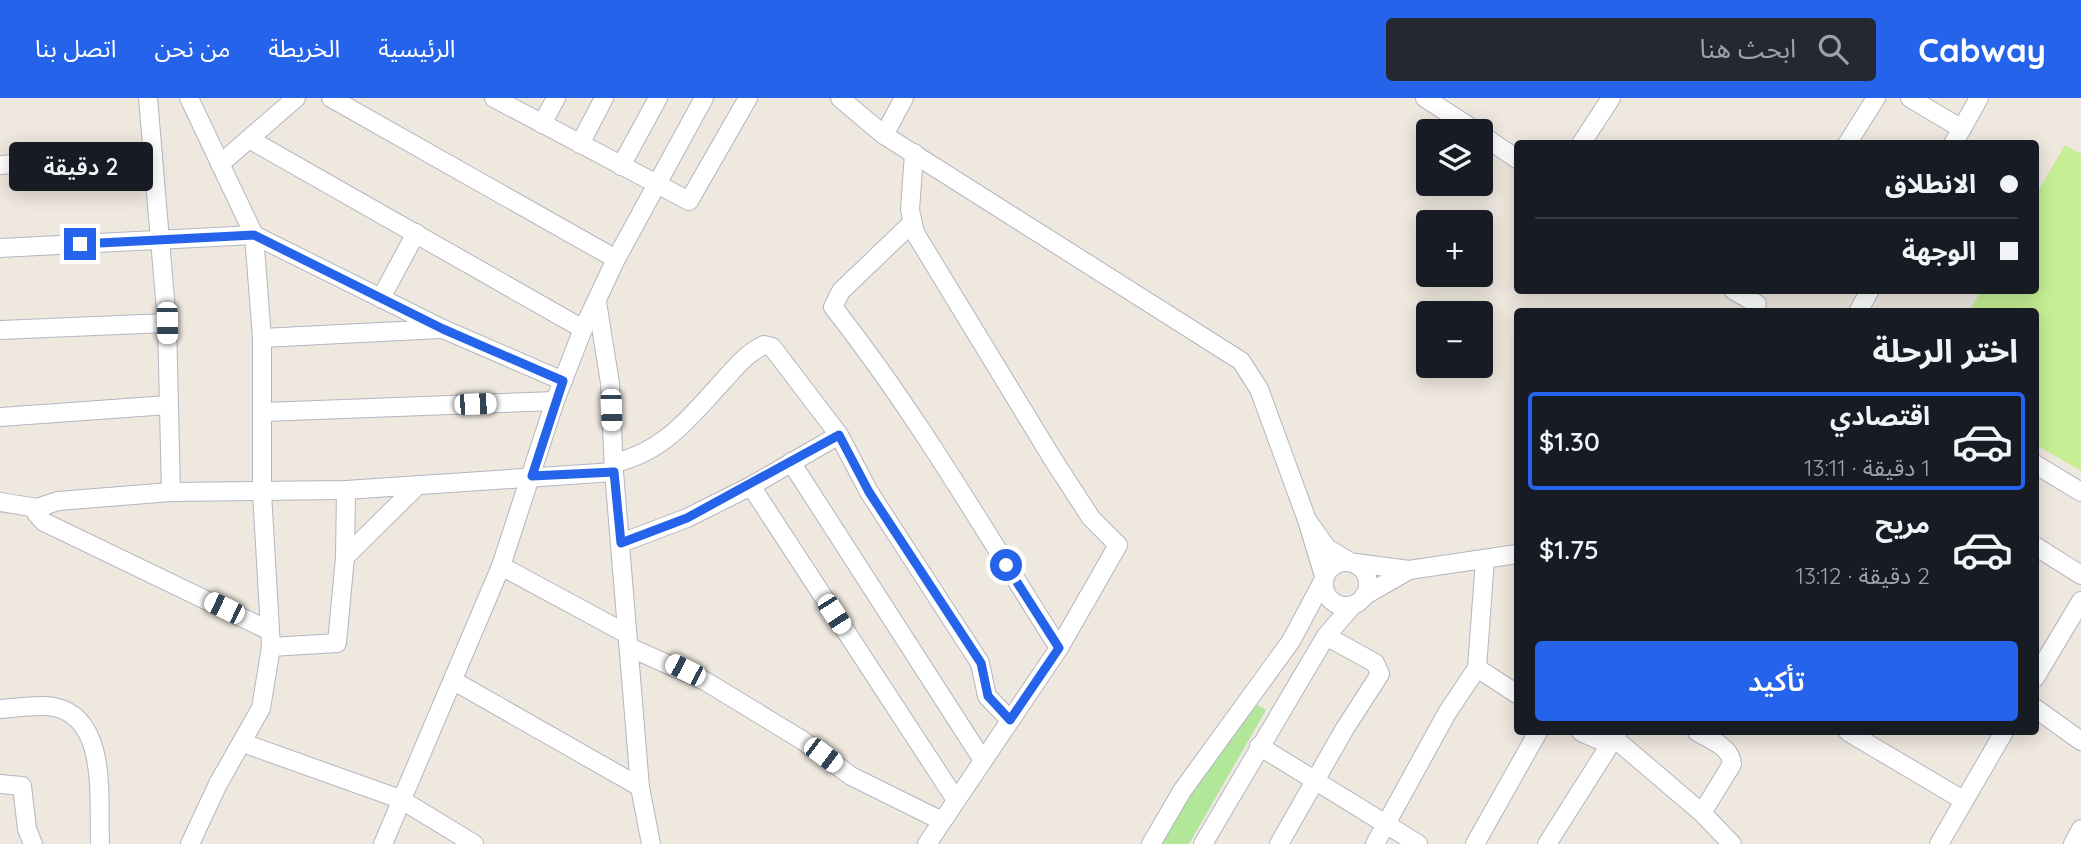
<!DOCTYPE html>
<html lang="ar">
<head>
<meta charset="utf-8">
<style>
	body { margin:0; font-family:Quicksand,"Noto Sans Arabic",sans-serif; background:#242831; color:#f1f3f6; direction:rtl; height:100vh; display:flex; flex-direction:column; font-size:26px; white-space:nowrap }
	* { box-sizing:border-box; margin:0 }
	p { font-size:23px; color:#9ea1a6 }
	.icon { flex:none; width:38px; height:38px; fill:none; stroke:currentColor; stroke-width:2; stroke-linecap:round; stroke-linejoin:round }
	.map { position:relative; flex:1; overflow:hidden; direction:ltr }
	.drawer { position:absolute; left:1514px; top:210px; width:525px; height:427px; display:flex; flex-direction:column; background:#171b24; border-radius:7px; box-shadow:0 4px 18px #0003; direction:rtl }
	.drawer>* { flex:none }
	.hud { position:absolute; left:1514px; top:42px; width:525px; height:154px; border-radius:7px; box-shadow:0 4px 18px #0003; direction:rtl; display:grid; align-content:center; height:154px; padding:0 21px; background:#171b24 }
	.tools { position:absolute; left:1416px; top:21px; display:grid; gap:14px }
	.tools a { display:grid; place-items:center; width:77px; height:77px; border-radius:7px; background:#171b24; box-shadow:0 4px 18px #0003; font-size:35px }
	.end { position:absolute; width:32px; height:32px; margin:-16px; border:9px solid #2563eb; background:#fff; box-shadow:0 0 0 4px #fff }
	.from { border-radius:50% }
	.bubble { position:absolute; height:49px; border-radius:7px; background:#171b24; box-shadow:0 4px 18px #0003; font-size:23px; font-weight:600; line-height:49px; text-align:center; direction:rtl }
	.car { position:absolute; width:21px; height:42px; margin:-21px -10px; border-radius:9px; box-shadow:0 0 5px 2px #0007; background:linear-gradient(#fff 24%,#345 0 40%,#fff 0 76%,#345 0 86%,#fff 0) }
	.hud b { display:flex; align-items:center; gap:24px; height:66px; font-size:26px }
	.hud b+b { border-top:2px solid #363941 }
	.hud i { width:18px; height:18px; background:#f1f3f6 }
	ul { padding:0; list-style:none }
	li { display:flex; align-items:center; gap:21px; height:98px; margin:0 14px 10px; padding:0 7px; border:4px solid transparent; border-radius:7px }
	li div { flex:1 }
	li b { display:block; font-size:26px }
	li em { font-style:normal; font-weight:600 }
	li.active { border-color:#2563eb }
	li>.icon { width:63px; height:63px; stroke-width:1.5 }
	h2 { padding:0 21px; font-size:32px; line-height:84px }
	.cta { display:flex; gap:14px; margin-top:auto; padding:14px 21px }
	.cta a { flex:1; height:80px; border-radius:7px; background:#2563eb; color:#fff; font-size:28px; font-weight:600; line-height:80px; text-align:center }
	header { display:flex; align-items:center; gap:42px; box-sizing:border-box; height:98px; padding:0 35px; background:#2563eb; color:#fff }
	header strong { font-size:33px }
	nav { display:flex; gap:38px; margin-inline-start:auto; font-size:24px }
	.search { width:490px; height:63px; background:#242831; display:flex; align-items:center; gap:18px; box-sizing:border-box; padding:0 24px; border-radius:7px; color:#9ea1a6; font-size:26px }
	.map>svg:first-child { display:block }
	.green { fill:#b2e79a }
	.pitch { fill:#c6ef95 }
	.lines { fill:none; stroke-linecap:round; stroke-linejoin:round }
	.minor-casing { stroke:#b3b5c1; stroke-width:20 }
	.minor { stroke:#fff; stroke-width:18 }
	.route { stroke:#2563eb; stroke-width:9 }
</style>
</head>
<body>
<header>
<strong>Cabway</strong>
<div class="search"><svg class="icon" aria-label="search" viewBox="0 0 24 24"><circle cx="10" cy="10" r="6"/><path d="M15 15l6 6"/></svg>ابحث هنا</div>
<nav><a>الرئيسية</a><a>الخريطة</a><a>من نحن</a><a>اتصل بنا</a></nav>
</header>
<div class="map">
<svg width="2081" height="746" viewBox="0 0 2081 746">
	<rect width="100%" height="100%" fill="#efe8df"/>
	<polygon class="green" points="1257,607 1266,612 1189,746 1160,746 1205,674"/>
	<polygon class="pitch" points="2065,47 2081,56 2081,373 2035,346 2035,214 1969,213 1981,193 2035,192 2035,98"/>
	<g class="lines">
		<defs>
			<g id="minor">
				<polyline points="148,0 167,225 171,394"/>
				<polyline points="189,0 254,137 262,240 262,395 271,549 261,610 218,686 190,746"/>
				<polyline points="331,0 616,161"/>
				<polyline points="494,0 689,103 748,0"/>
				<polyline points="840,0 884,37 1241,263 1259,291 1307,422"/>
				<polyline points="1425,0 1476,33"/>
				<polyline points="1910,0 1962,31"/>
				<polyline points="542,26 556,0"/>
				<polyline points="1480,36 1517,61"/>
				<polyline points="884,37 904,0"/>
				<polyline points="249,41 583,231"/>
				<polyline points="580,46 604,0"/>
				<polyline points="1581,46 1611,0"/>
				<polyline points="1847,46 1876,0"/>
				<polyline points="1953,46 1979,0"/>
				<polyline points="914,55 910,112 915,135 1054,363 1091,420 1118,447 1059,550 927,746"/>
				<polyline points="220,66 296,0"/>
				<polyline points="0,67 153,57"/>
				<polyline points="621,68 658,0"/>
				<path d="M912,125L841,193L833,209C918,317 985,434 1059,550"/>
				<polyline points="0,150 254,137 443,231 563,283"/>
				<polyline points="1733,192 1757,206"/>
				<polyline points="381,200 416,135"/>
				<polyline points="597,204 610,285 614,374 640,689 651,746"/>
				<polyline points="1858,214 1870,192"/>
				<polyline points="0,232 167,225"/>
				<polyline points="262,240 440,231"/>
				<polyline points="264,314 555,303"/>
				<polyline points="0,319 168,307"/>
				<polyline points="791,364 982,661"/>
				<path d="M614,365C664,354 690,319 724,282C736,269 747,255 764,247L772,249L839,337"/>
				<polyline points="2035,366 2081,394"/>
				<polyline points="751,388 839,337 869,394 980,565 987,598 1010,622"/>
				<polyline points="0,404 37,410"/>
				<polyline points="621,445 687,420 751,388 956,702"/>
				<polyline points="2035,448 2081,477"/>
				<polyline points="345,459 417,388"/>
				<polyline points="1485,461 1477,570 1517,596"/>
				<circle cx="1346" cy="486" r="22"/>
				<polyline points="1356,465 1409,472 1364,498"/>
				<polyline points="501,468 627,536"/>
				<polyline points="1409,472 1517,456"/>
				<polyline points="1324,478 1307,422 1327,450 1349,463"/>
				<polyline points="270,533 44,424 36,415 37,410 58,403 171,394 346,392 614,374"/>
				<polyline points="271,549 337,545 345,459 346,392"/>
				<polyline points="629,549 705,583 802,642 851,678 942,723"/>
				<polyline points="2035,580 2081,503"/>
				<polyline points="454,583 640,689"/>
				<polyline points="2035,610 2081,643"/>
				<path d="M0,611C17,610 38,606 54,609C109,620 98,703 100,746"/>
				<path d="M1581,634L1599,642L1614,640L1702,715L1732,666C1731,649 1711,642 1697,634"/>
				<polyline points="1848,634 1963,702"/>
				<polyline points="243,645 400,701 474,746"/>
				<polyline points="1259,648 1418,746"/>
				<polyline points="0,686 22,688 27,731 33,746"/>
				<polyline points="1702,715 1732,746"/>
				<polyline points="383,746 501,468 555,303 583,231 616,161 704,0"/>
				<polyline points="1151,746 1182,693 1291,543 1323,483"/>
				<polyline points="1203,746 1326,538 1352,508"/>
				<polyline points="1279,746 1344,632 1380,576 1375,565 1326,538"/>
				<polyline points="1375,746 1447,615 1477,570"/>
				<polyline points="1475,746 1538,634"/>
				<polyline points="1547,746 1618,634"/>
				<polyline points="1939,746 2004,634"/>
				<polyline points="2073,746 2081,731"/>
			</g>
		</defs>
		<use href="#minor" class="minor-casing"/>
		<use href="#minor" class="minor"/>
	</g>
	<g class="lines">
		<polyline class="route" points="80,146 254,137 443,231 563,283 532,378 614,374 621,445 687,420 839,337 869,394 981,565 988,598 1010,622 1059,550 1006,467"/>
	</g>
</svg>
<div class="tools">
<a><svg class="icon" aria-label="layers" viewBox="0 0 24 24"><path d="M12 4l9 5-9 5-9-5zM3 14l9 5 9-5"/></svg></a>
<a>+</a>
<a>−</a>
</div>
<i class="end from" style="left:1006px;top:467px"></i>
<i class="end" style="left:80px;top:146px"></i>
<div class="bubble" style="left:9px;top:44px;width:144px">2 دقيقة</div>
<i class="car" style="left:167px;top:225px;rotate:179deg"></i>
<i class="car" style="left:475px;top:306px;rotate:88deg"></i>
<i class="car" style="left:611px;top:312px;rotate:178deg"></i>
<i class="car" style="left:224px;top:510px;rotate:296deg"></i>
<i class="car" style="left:834px;top:516px;rotate:147deg"></i>
<i class="car" style="left:685px;top:572px;rotate:297deg"></i>
<i class="car" style="left:823px;top:657px;rotate:127deg"></i>
<div class="hud">
<b><i class="from"></i>الانطلاق</b>
<b><i></i>الوجهة</b>
</div>
<section class="drawer">
<h2>اختر الرحلة</h2>
<ul>
<li class="active"><svg class="icon" aria-label="car" viewBox="0 0 24 24"><path d="M5 17H2v-5l4-1 3-4h7l3 4 3 1v5h-3M9 17h6M6 11h13"/><circle cx="7" cy="17" r="2"/><circle cx="17" cy="17" r="2"/></svg><div><b>اقتصادي</b><p>1 دقيقة · 13:11</p></div><em>$1.30</em></li>
<li><svg class="icon" aria-label="car" viewBox="0 0 24 24"><path d="M5 17H2v-5l4-1 3-4h7l3 4 3 1v5h-3M9 17h6M6 11h13"/><circle cx="7" cy="17" r="2"/><circle cx="17" cy="17" r="2"/></svg><div><b>مريح</b><p>2 دقيقة · 13:12</p></div><em>$1.75</em></li>
</ul>
<div class="cta"><a>تأكيد</a></div>
</section>
</div>
</body>
</html>
